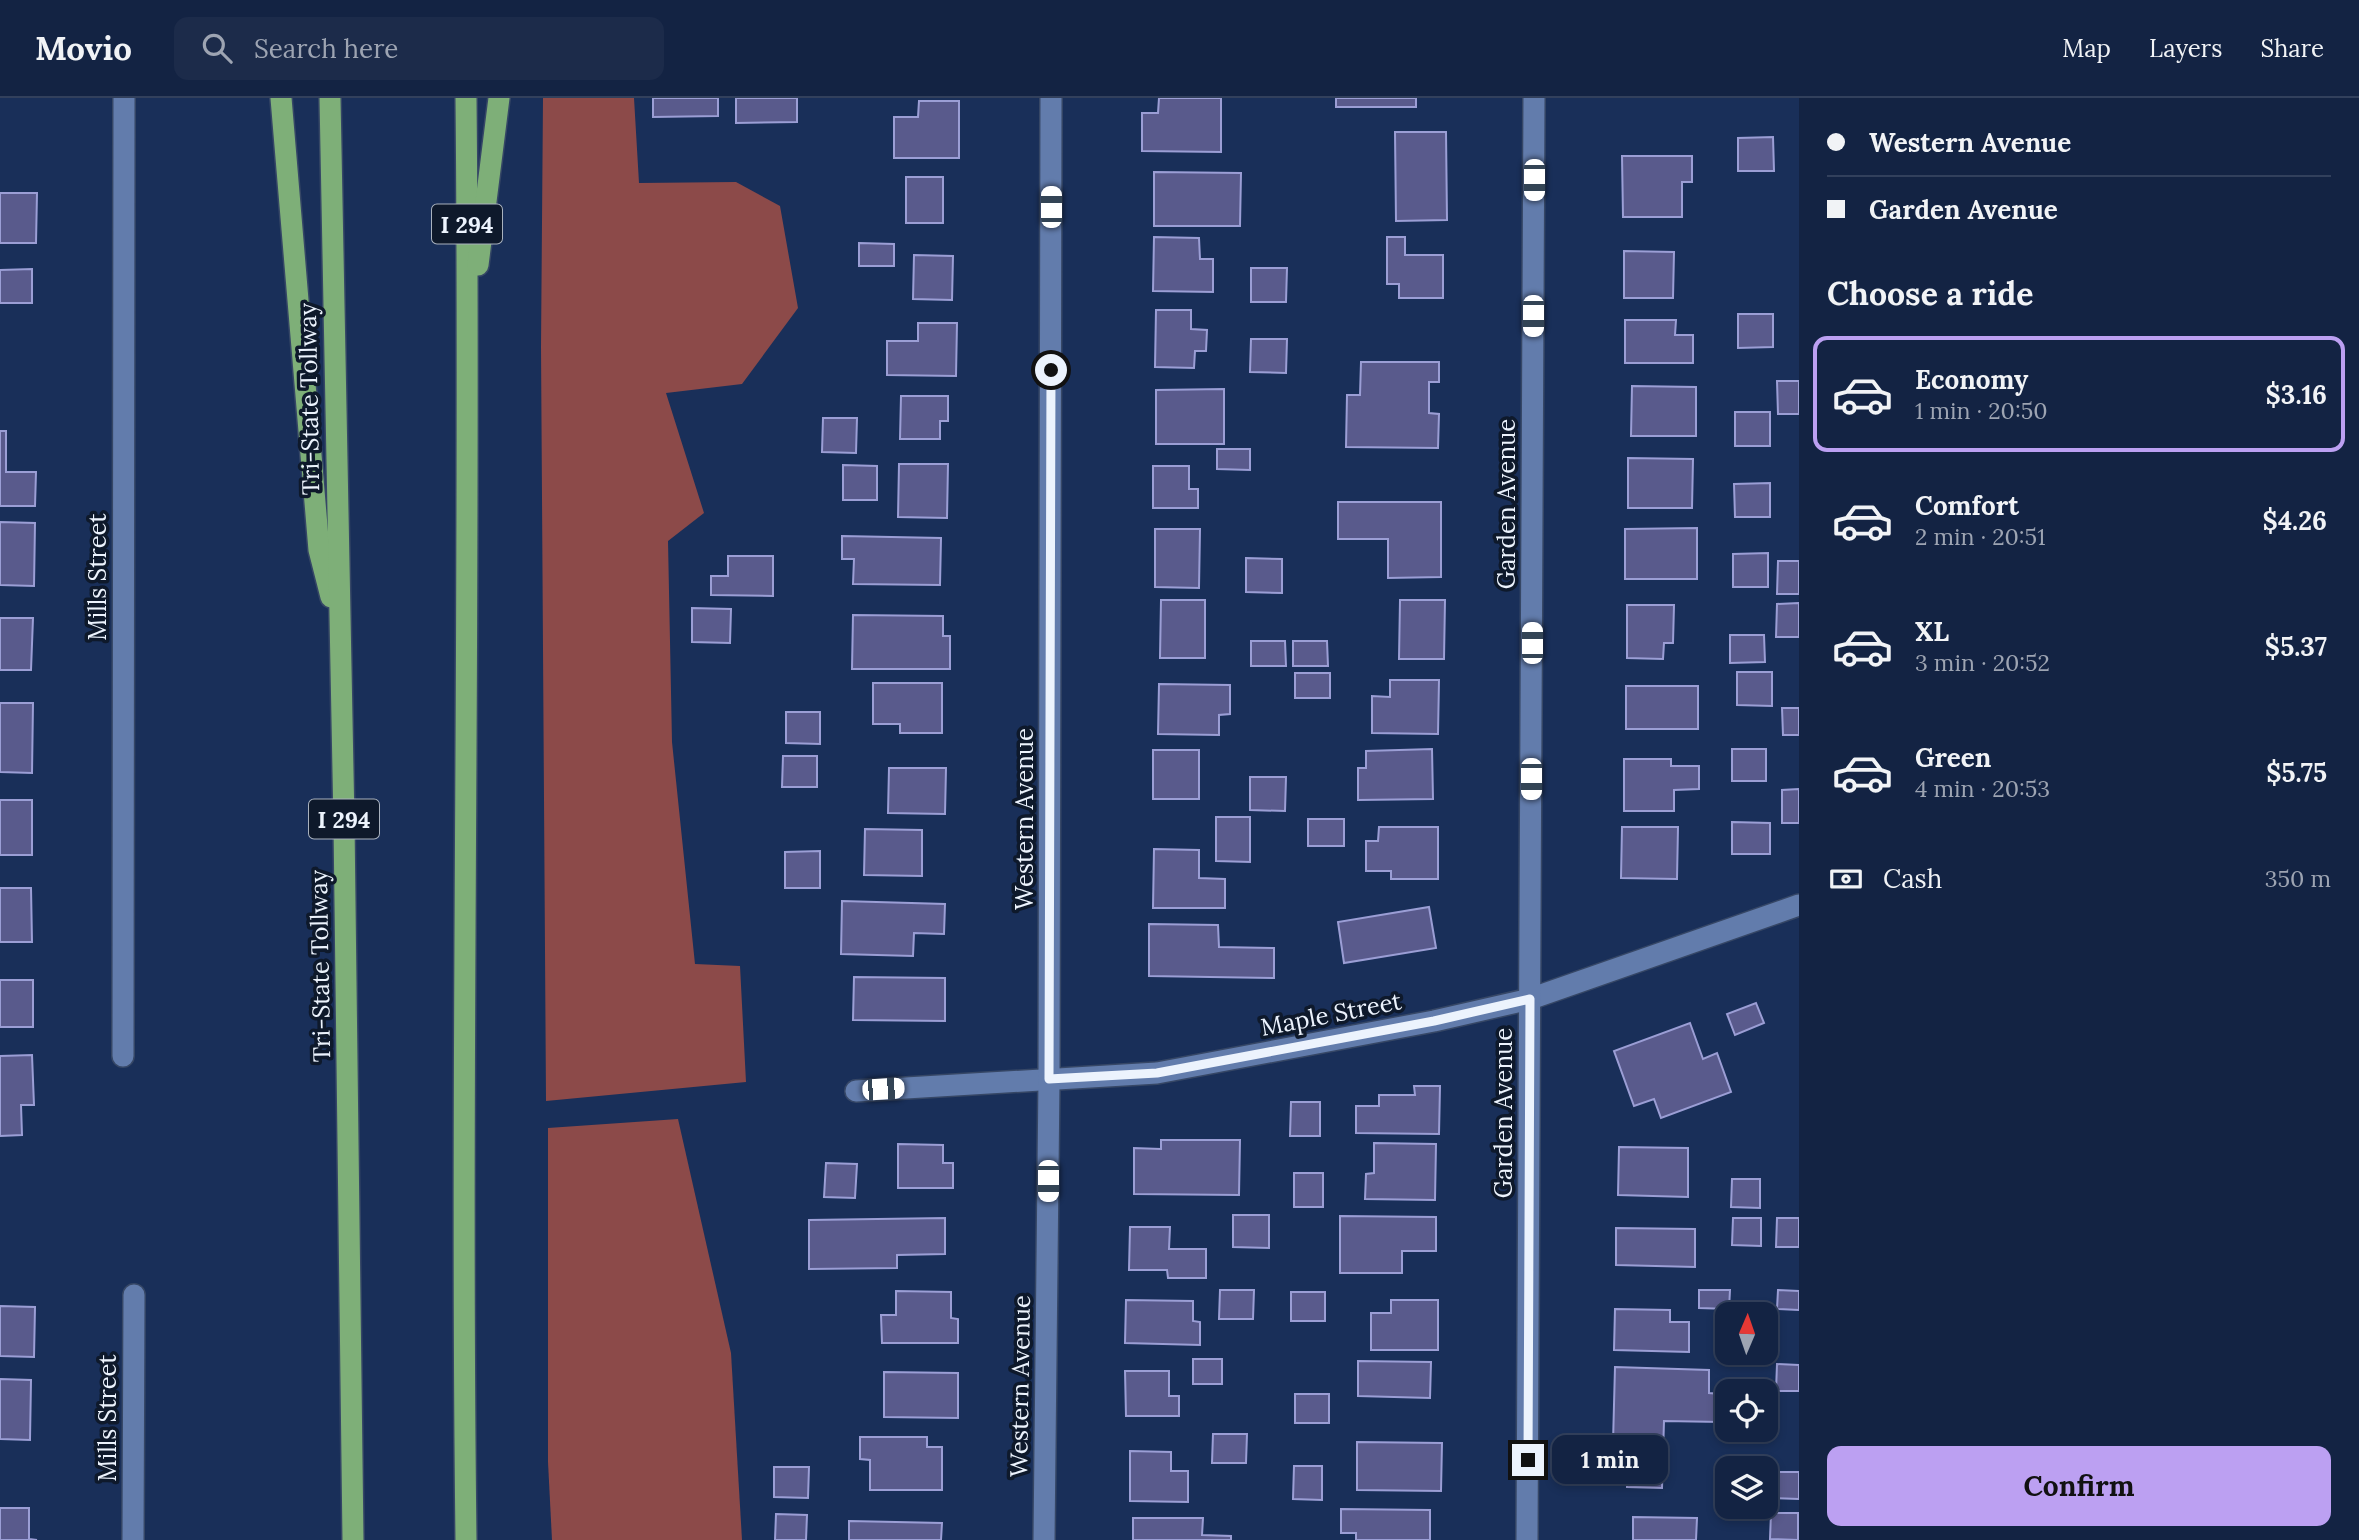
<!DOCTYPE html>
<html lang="en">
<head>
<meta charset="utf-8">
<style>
	body { margin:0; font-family:Lora,serif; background:#1c2b4a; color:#f1f3f6; height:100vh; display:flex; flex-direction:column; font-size:26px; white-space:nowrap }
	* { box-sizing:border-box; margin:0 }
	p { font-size:23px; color:#9da4b2 }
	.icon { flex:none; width:38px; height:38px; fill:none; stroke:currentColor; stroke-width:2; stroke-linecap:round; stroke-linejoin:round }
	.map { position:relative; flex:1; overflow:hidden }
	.side { display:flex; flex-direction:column; background:#132343; width:560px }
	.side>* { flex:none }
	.banner { display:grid; align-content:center; height:154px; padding:0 28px; background:#132343 }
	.needle { width:46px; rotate:2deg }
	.controls { position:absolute; left:1715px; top:1204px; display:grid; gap:14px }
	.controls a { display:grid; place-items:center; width:63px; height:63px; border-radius:14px; background:#132343; box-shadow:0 4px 10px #0003,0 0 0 2px #32405c; font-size:35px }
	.end { position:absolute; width:32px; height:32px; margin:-16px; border:9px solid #ecf3fd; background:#111; box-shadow:0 0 0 4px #111 }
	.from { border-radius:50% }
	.bubble { position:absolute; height:49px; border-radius:14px; background:#132343; box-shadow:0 4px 10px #0003,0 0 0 2px #32405c; font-size:23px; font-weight:700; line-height:49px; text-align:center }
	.car { position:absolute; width:21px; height:42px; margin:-21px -10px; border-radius:9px; box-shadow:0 0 5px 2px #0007; background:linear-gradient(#fff 24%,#345 0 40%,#fff 0 76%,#345 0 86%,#fff 0) }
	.banner b { display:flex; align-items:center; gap:24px; height:66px; font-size:26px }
	.banner b+b { border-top:2px solid #32405c }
	.banner i { width:18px; height:18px; background:#f1f3f6 }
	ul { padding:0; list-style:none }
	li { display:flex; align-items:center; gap:21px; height:116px; margin:0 14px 10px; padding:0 14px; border:4px solid transparent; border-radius:14px }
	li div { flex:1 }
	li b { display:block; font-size:26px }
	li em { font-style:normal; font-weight:700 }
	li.current { border-color:#bca0f2 }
	li>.icon { width:63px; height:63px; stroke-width:1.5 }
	h2 { padding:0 28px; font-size:32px; line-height:84px }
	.pay { display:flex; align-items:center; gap:18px; height:77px; padding:0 28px; font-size:26px }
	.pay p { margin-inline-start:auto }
	.action { display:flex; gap:14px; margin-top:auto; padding:14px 28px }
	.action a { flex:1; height:80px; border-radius:14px; background:#bca0f2; color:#111; font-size:28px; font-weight:700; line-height:80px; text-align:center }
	header { display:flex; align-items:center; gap:42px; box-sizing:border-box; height:98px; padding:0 35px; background:#132343; border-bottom:2px solid #32405c }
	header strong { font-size:33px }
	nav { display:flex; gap:38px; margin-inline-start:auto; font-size:24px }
	.search { width:490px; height:63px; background:#1c2b4a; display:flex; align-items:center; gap:18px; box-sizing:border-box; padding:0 24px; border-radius:14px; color:#9da4b2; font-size:26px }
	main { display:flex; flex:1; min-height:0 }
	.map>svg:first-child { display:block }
	.forest { fill:#8c4a49 }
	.building { fill:#595a8c; stroke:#9b9ed5; stroke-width:2 }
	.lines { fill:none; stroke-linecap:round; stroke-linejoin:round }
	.street-casing { stroke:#364766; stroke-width:24 }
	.highway-casing { stroke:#364766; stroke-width:24 }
	.street { stroke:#627cac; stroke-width:21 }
	.highway { stroke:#7eaf78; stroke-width:21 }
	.route { stroke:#ecf3fd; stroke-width:9 }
	.labels { text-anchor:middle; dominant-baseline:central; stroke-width:7; stroke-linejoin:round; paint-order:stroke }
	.shield { fill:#0e192b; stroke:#a9b2be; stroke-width:2 }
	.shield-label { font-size:23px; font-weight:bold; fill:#ecf3fd }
	.street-label { font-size:24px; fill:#ecf3fd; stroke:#0e192b }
</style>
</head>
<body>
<header>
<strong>Movio</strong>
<div class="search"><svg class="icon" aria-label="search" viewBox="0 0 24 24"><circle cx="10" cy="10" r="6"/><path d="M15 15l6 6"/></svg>Search here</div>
<nav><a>Map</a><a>Layers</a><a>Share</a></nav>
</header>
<main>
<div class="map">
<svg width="1799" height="1442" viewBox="0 0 1799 1442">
	<rect width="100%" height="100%" fill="#192f59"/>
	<g class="forest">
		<polygon points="543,0 634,0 639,85 736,84 780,108 798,210 742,286 666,295 704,415 668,443 672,644 695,866 740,868 746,984 546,1003 541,249"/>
		<polygon points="678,1021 731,1255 742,1442 552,1442 548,1364 548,1030"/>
	</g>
	<g class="building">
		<polygon points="653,0 718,0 718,18 653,19"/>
		<polygon points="736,0 797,0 797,24 736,25"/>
		<polygon points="1159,0 1221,0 1221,54 1142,53 1142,15 1158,15"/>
		<rect x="1336" y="0" width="80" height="9"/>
		<polygon points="919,3 959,3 959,60 894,60 894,19 918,19"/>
		<polygon points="1395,34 1446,34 1447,122 1396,123"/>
		<polygon points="1773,39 1774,73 1738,73 1738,40"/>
		<polygon points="1622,58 1692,58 1692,84 1682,84 1682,119 1623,119"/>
		<polygon points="1154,74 1241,75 1240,128 1154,128"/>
		<rect x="906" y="79" width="37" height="46"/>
		<polygon points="0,95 37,95 36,145 0,145"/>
		<polygon points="1154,139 1199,140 1200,161 1213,161 1213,194 1153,193"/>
		<polygon points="1387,139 1405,139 1405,157 1443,157 1443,200 1399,200 1399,186 1387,186"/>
		<polygon points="859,145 894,146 894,168 859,168"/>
		<polygon points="1624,153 1674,154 1673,200 1624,200"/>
		<polygon points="914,157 953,158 952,202 913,201"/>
		<polygon points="1251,170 1287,170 1286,204 1251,204"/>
		<polygon points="32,171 32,205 0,205 0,172"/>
		<polygon points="1156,212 1191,212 1191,231 1207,232 1206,253 1195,253 1194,270 1155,269"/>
		<polygon points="1738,216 1773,216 1773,249 1738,250"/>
		<polygon points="1625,222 1676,222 1675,237 1693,237 1693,265 1625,265"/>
		<polygon points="918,225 957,225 956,278 887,277 887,243 918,243"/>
		<polygon points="1251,241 1287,241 1286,275 1250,274"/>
		<polygon points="1361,264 1439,264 1439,284 1429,284 1429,315 1439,316 1438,350 1346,349 1347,297 1360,297"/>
		<polygon points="1777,283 1799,283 1799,316 1778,316"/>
		<polygon points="1632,288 1696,289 1696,338 1631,338"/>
		<polygon points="1224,291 1224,346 1156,346 1156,292"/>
		<polygon points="901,298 948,298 948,323 940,323 940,341 900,341"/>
		<rect x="1735" y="314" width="35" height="34"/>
		<polygon points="823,320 857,320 856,355 822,354"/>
		<polygon points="0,333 6,333 6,374 36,374 35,408 0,408"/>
		<polygon points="1217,351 1250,351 1250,372 1217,371"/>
		<polygon points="1628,360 1693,361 1692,410 1628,410"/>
		<polygon points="899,366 948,366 947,420 898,419"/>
		<polygon points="843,367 877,368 877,402 843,402"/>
		<polygon points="1153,368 1189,368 1189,391 1198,391 1198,410 1153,410"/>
		<polygon points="1770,385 1770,419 1735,419 1734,386"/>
		<polygon points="1338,404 1441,404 1441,479 1388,480 1388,441 1338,441"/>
		<polygon points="0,424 35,425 34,488 0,487"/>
		<polygon points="1697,430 1697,481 1625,481 1625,431"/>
		<polygon points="1155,431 1200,431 1199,490 1155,489"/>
		<polygon points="842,438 941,440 940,487 853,486 854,461 842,461"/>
		<polygon points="1768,455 1768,489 1733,489 1733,456"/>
		<polygon points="728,458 773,458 773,498 711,497 711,478 728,478"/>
		<polygon points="1246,460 1282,461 1282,495 1246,494"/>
		<polygon points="1778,463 1799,463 1799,496 1777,496"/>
		<polygon points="1161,502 1205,502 1205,560 1160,560"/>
		<polygon points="1400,502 1445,502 1444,561 1399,561"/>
		<polygon points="1799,505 1799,539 1776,539 1777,506"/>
		<polygon points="1627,507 1674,507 1673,545 1664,545 1663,561 1627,560"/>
		<polygon points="692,510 731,511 730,545 692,544"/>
		<polygon points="853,517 943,518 943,538 950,538 950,571 852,571"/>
		<polygon points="0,520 33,520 31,572 0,572"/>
		<polygon points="1730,537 1764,537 1765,564 1730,565"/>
		<polygon points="1251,543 1285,543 1286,568 1251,568"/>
		<polygon points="1293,543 1327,543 1328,568 1293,568"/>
		<polygon points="1737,574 1772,574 1772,608 1737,607"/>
		<rect x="1295" y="575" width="35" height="25"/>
		<polygon points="1390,582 1439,582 1438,636 1372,635 1372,598 1390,599"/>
		<polygon points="873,585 942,585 942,635 900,635 900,626 873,626"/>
		<polygon points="1159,586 1230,587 1230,616 1219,617 1219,637 1158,636"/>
		<rect x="1626" y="588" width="72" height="43"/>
		<polygon points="0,605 33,605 32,675 0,674"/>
		<polygon points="1782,610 1799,610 1799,637 1783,637"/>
		<polygon points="786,614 820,614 820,646 786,645"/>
		<polygon points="1432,651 1433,701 1358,702 1358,670 1366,670 1366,653"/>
		<rect x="1732" y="651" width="34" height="32"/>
		<rect x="1153" y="652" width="46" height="49"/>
		<polygon points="783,658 817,658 817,689 782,689"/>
		<polygon points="1624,661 1671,661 1671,668 1699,668 1699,691 1674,692 1674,713 1624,713"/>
		<polygon points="889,670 946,670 945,716 888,715"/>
		<polygon points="1250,679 1286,679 1285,713 1250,712"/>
		<polygon points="1799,691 1799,725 1782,725 1782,692"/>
		<rect x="0" y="702" width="32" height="55"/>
		<polygon points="1216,719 1250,719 1250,764 1216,763"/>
		<rect x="1308" y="721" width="36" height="27"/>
		<polygon points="1732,724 1770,725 1770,756 1732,756"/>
		<polygon points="1379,729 1438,729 1438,781 1391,781 1391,773 1366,773 1366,743 1378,743"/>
		<polygon points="1622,729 1678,729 1677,781 1621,780"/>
		<polygon points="865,731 922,732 922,778 864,777"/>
		<polygon points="1154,751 1199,752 1199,780 1225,781 1225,810 1153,810"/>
		<polygon points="820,753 820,790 785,790 785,754"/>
		<polygon points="0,790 31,790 32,844 0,844"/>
		<polygon points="842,803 945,806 944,836 914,835 913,858 841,856"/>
		<polygon points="1429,809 1436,850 1344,865 1338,824"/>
		<polygon points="1149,826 1218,827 1219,849 1274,850 1274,880 1149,878"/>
		<polygon points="854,879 945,880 945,923 853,922"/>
		<rect x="0" y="882" width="33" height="47"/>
		<polygon points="1756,905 1764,925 1735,937 1727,916"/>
		<polygon points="1690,925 1703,961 1717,955 1731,994 1661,1020 1654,1001 1634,1008 1614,953"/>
		<polygon points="32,957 34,1007 21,1007 22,1037 0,1038 0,958"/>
		<polygon points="1414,988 1440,988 1439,1036 1356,1035 1356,1008 1379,1008 1379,997 1415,997"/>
		<polygon points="1291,1004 1320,1004 1320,1038 1290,1038"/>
		<polygon points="1161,1042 1240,1042 1239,1097 1134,1096 1134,1050 1161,1051"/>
		<polygon points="1374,1045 1436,1046 1435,1102 1365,1101 1366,1076 1374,1075"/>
		<polygon points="898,1046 943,1047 943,1065 953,1065 953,1090 898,1090"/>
		<polygon points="1619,1049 1688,1050 1688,1099 1618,1097"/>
		<polygon points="826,1065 857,1066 855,1100 824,1099"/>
		<rect x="1294" y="1075" width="29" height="34"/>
		<polygon points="1732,1081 1760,1081 1760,1110 1731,1109"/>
		<polygon points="1233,1117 1269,1117 1269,1150 1233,1149"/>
		<polygon points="1340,1118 1436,1119 1436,1153 1402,1153 1402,1175 1340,1175"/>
		<polygon points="945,1120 945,1156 897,1157 897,1170 809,1171 809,1122"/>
		<polygon points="1733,1120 1761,1120 1761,1148 1732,1147"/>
		<polygon points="1777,1120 1799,1120 1799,1149 1776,1149"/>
		<polygon points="1130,1129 1170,1129 1169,1151 1206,1151 1206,1180 1168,1180 1167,1172 1129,1172"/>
		<polygon points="1616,1130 1695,1131 1695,1169 1616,1167"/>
		<polygon points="1220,1192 1254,1192 1253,1221 1219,1221"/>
		<polygon points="1699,1192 1730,1192 1729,1211 1699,1210"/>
		<polygon points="1778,1192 1799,1193 1799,1212 1777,1211"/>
		<polygon points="896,1193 951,1194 951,1220 958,1221 958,1245 882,1245 881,1217 896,1217"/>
		<rect x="1291" y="1194" width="34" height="29"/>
		<polygon points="1126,1202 1193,1203 1193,1223 1200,1224 1200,1247 1125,1245"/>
		<polygon points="1391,1202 1438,1202 1438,1252 1371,1252 1371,1215 1391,1215"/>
		<polygon points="0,1208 35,1209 34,1259 0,1258"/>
		<polygon points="1615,1211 1670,1212 1670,1224 1689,1224 1689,1254 1614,1252"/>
		<rect x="1193" y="1261" width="29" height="25"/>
		<polygon points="1358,1263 1431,1264 1430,1300 1358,1298"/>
		<polygon points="1777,1266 1799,1267 1799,1293 1776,1293"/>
		<polygon points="1615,1269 1709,1272 1709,1295 1721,1296 1721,1324 1664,1323 1662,1390 1627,1389 1628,1346 1613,1345"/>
		<polygon points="1125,1273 1169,1273 1169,1298 1179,1298 1179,1318 1126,1318"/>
		<polygon points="884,1274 958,1275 958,1320 884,1319"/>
		<polygon points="0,1281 31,1282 30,1342 0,1341"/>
		<rect x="1295" y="1296" width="34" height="29"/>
		<polygon points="1213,1336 1247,1336 1246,1365 1212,1365"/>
		<polygon points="860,1339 927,1339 927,1349 942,1349 942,1392 870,1392 870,1362 860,1361"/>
		<polygon points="1357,1344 1442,1345 1441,1393 1357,1392"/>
		<polygon points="1130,1353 1171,1354 1171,1373 1188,1373 1188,1404 1130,1403"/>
		<polygon points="1294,1368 1322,1368 1322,1402 1293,1401"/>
		<polygon points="774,1369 809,1369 808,1400 774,1399"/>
		<polygon points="1775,1374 1799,1374 1799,1401 1774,1400"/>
		<polygon points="0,1410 29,1410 29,1441 37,1442 0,1442"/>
		<polygon points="1341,1411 1430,1412 1430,1442 1356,1442 1356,1435 1341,1435"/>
		<polygon points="1771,1415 1798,1415 1798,1442 1770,1441"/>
		<polygon points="776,1416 807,1417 806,1442 775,1442"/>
		<polygon points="1633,1419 1697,1420 1696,1442 1633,1442"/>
		<polygon points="1133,1420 1203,1420 1202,1437 1231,1438 1231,1442 1133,1442"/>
		<polygon points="849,1423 942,1425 941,1442 849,1442"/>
	</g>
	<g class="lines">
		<defs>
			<g id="street">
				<polyline points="123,958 124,0"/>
				<polyline points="856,993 1157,975 1434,923 1530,901 1799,807"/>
				<polyline points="133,1442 134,1197"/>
				<polyline points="1044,1442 1049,981 1051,0"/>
				<polyline points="1527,1442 1534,0"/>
			</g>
			<g id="highway">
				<polyline points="281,0 319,452 331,499"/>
				<polyline points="330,0 344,725 353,1442"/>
				<path d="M466,0C471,481 460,961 466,1442"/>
				<polyline points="478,167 499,0"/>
			</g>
		</defs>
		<use href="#street" class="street-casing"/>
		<use href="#highway" class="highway-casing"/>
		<use href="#street" class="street"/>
		<use href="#highway" class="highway"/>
	</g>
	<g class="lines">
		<polyline class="route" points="1051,272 1049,981 1157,975 1434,923 1530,901 1528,1362"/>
	</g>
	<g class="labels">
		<g class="shield">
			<rect x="432" y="106.5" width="70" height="39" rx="5"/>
			<rect x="309" y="701.5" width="70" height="39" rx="5"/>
		</g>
		<g class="shield-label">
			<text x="467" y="126">I 294</text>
			<text x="344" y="721">I 294</text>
		</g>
		<g class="street-label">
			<text transform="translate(309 301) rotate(-91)">Tri-State Tollway</text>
			<text transform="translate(1506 406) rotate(-90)">Garden Avenue</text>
			<text transform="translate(97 479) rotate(-90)">Mills Street</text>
			<text transform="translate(1024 721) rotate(-90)">Western Avenue</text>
			<text transform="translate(320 868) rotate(-91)">Tri-State Tollway</text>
			<text transform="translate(1331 916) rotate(-11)">Maple Street</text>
			<text transform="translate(1503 1015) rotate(-90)">Garden Avenue</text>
			<text transform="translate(1020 1288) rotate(-89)">Western Avenue</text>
			<text transform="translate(107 1320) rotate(-90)">Mills Street</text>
		</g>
	</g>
</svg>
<div class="controls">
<a><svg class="needle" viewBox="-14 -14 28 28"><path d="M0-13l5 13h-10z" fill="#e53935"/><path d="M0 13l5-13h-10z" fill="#9da4b2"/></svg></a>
<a><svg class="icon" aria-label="locate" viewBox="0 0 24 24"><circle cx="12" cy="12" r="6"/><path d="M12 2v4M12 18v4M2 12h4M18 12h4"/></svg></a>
<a><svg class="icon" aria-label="layers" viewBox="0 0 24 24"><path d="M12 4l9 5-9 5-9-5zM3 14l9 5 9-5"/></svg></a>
</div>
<i class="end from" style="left:1051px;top:272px"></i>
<i class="end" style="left:1528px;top:1362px"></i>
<div class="bubble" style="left:1552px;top:1337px;width:116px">1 min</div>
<i class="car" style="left:1534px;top:82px;rotate:180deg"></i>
<i class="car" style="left:1051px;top:109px;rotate:0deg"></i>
<i class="car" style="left:1533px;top:218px;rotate:180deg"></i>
<i class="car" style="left:1532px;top:545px;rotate:0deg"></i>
<i class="car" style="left:1531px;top:681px;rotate:180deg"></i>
<i class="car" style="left:883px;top:991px;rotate:86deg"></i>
<i class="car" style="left:1048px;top:1083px;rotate:180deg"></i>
</div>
<section class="side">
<div class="banner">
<b><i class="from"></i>Western Avenue</b>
<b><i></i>Garden Avenue</b>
</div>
<h2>Choose a ride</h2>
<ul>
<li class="current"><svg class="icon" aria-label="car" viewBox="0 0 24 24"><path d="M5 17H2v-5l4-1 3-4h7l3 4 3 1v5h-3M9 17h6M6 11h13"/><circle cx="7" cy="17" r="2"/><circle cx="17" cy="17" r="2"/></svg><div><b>Economy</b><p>1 min · 20:50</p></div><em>$3.16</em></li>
<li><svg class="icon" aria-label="car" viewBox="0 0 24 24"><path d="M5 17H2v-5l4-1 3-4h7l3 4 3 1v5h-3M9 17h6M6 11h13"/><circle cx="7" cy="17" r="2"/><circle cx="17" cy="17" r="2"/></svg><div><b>Comfort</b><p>2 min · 20:51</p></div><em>$4.26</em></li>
<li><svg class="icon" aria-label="car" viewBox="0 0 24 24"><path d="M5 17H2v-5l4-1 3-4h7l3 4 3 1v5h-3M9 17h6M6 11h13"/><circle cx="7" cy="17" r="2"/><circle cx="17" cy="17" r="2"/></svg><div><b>XL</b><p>3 min · 20:52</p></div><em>$5.37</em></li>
<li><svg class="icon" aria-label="car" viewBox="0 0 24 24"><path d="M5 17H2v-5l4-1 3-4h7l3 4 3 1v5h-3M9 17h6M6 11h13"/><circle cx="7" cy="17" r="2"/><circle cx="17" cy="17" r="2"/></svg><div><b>Green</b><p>4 min · 20:53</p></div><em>$5.75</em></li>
</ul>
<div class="pay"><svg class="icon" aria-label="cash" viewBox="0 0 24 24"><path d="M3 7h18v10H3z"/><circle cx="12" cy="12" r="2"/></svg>Cash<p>350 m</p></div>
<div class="action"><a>Confirm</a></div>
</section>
</main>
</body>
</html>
